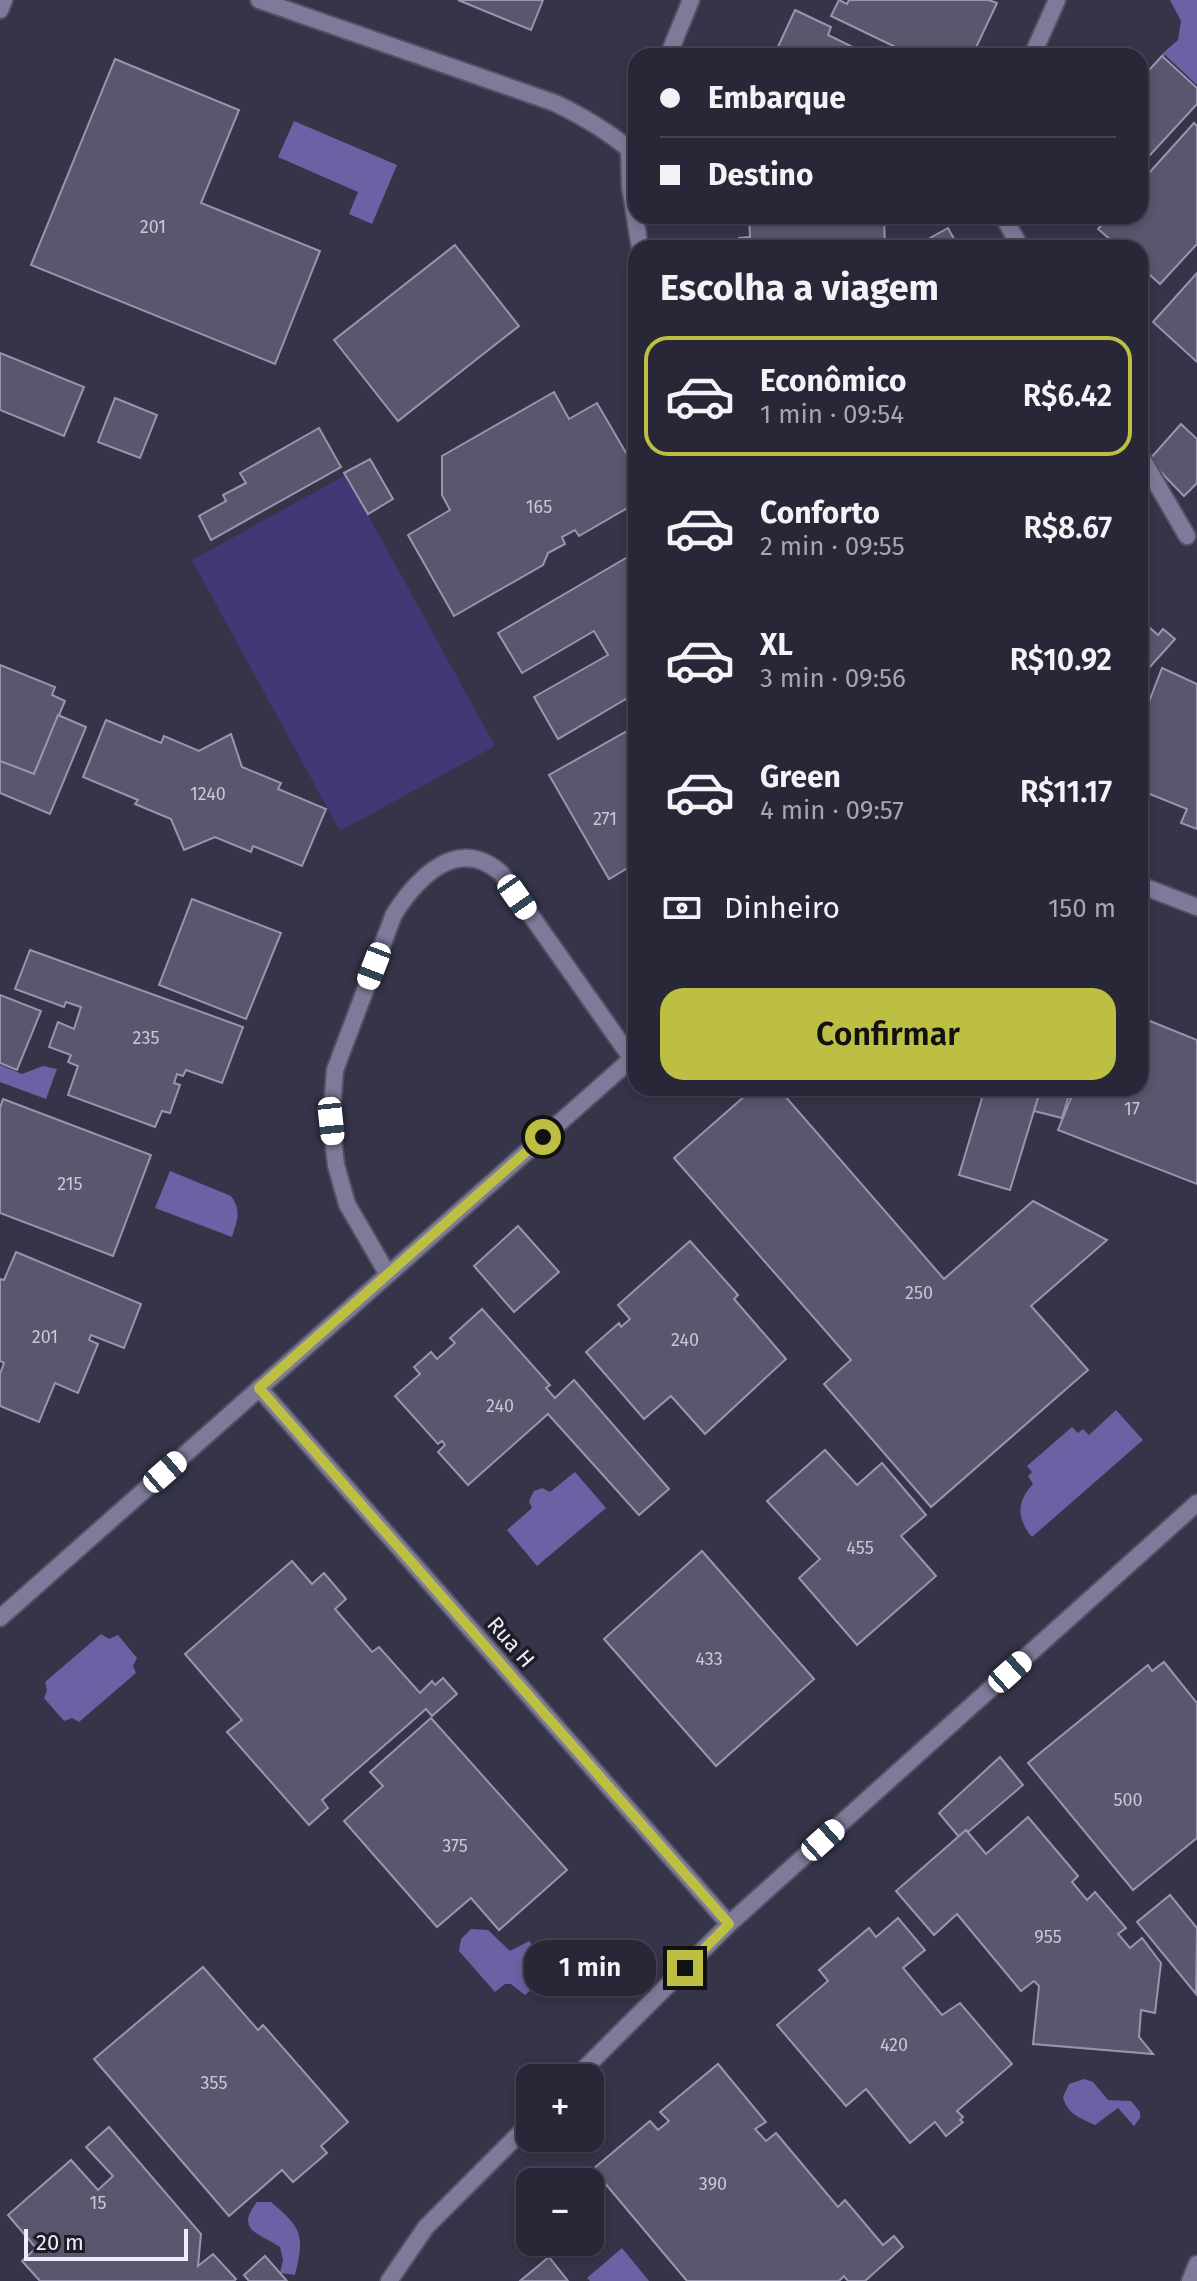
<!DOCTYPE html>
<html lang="pt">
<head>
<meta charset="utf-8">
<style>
	body { margin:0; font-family:"Fira Sans",sans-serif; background:#302f3f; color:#f1f3f6; height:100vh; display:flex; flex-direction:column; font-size:30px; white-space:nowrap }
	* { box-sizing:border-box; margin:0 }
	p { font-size:26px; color:#a5a5ad }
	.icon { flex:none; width:44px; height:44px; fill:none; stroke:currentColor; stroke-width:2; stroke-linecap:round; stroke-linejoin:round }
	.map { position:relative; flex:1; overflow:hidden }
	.panel { position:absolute; left:628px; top:240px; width:520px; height:856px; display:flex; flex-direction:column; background:#282737; border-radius:24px; box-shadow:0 4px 12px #0003,0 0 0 2px #444452 }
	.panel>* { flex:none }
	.banner { position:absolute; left:628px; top:48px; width:520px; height:176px; border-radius:24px; box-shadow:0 4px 12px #0003,0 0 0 2px #444452; display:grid; align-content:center; height:176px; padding:0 32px; background:#282737 }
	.tools { position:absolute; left:516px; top:2064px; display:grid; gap:16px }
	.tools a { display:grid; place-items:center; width:88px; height:88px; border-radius:16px; background:#282737; box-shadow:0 4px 12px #0003,0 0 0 2px #444452; font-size:40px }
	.scale { position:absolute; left:24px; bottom:20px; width:164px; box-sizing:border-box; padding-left:8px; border:4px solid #eeecfa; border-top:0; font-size:22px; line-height:28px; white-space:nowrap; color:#eeecfa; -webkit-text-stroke:6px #1e1d27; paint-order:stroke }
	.end { position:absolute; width:36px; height:36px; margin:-18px; border:10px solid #bdbf43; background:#111; box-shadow:0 0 0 4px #111 }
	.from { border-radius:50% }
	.bubble { position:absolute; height:56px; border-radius:24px; background:#282737; box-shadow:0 4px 12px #0003,0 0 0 2px #444452; font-size:26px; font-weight:600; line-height:56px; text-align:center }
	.car { position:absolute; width:24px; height:48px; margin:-24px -12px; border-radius:10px; box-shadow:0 0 6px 2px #0007; background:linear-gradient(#fff 24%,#345 0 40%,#fff 0 76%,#345 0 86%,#fff 0) }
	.banner b { display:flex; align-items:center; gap:28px; height:76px; font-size:30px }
	.banner b+b { border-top:2px solid #444452 }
	.banner i { width:20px; height:20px; background:#f1f3f6 }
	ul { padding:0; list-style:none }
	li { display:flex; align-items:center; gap:24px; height:120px; margin:0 16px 12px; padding:0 16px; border:4px solid transparent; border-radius:24px }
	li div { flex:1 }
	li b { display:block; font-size:30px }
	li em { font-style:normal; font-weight:600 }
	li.active { border-color:#bdbf43 }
	li>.icon { width:72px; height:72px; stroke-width:1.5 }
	h2 { padding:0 32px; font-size:36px; line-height:96px }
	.pay { display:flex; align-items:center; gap:20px; height:88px; padding:0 32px; font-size:30px }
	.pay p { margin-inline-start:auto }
	.button { display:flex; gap:16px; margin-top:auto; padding:16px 32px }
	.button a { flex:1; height:92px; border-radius:24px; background:#bdbf43; color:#111; font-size:32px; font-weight:600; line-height:92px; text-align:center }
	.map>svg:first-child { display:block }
	.green { fill:#443776 }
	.water { fill:#6c61a5 }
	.building { fill:#59566e; stroke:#9895af; stroke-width:2 }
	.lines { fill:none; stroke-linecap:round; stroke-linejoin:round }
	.street-casing { stroke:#535165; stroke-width:20 }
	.street { stroke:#7e7b9a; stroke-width:16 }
	.route { stroke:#bdbf43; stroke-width:10 }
	.labels { text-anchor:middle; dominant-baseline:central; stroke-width:7; stroke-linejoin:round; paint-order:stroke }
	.number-label { font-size:18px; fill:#c9c6d7 }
	.street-label { font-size:22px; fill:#eeecfa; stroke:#1e1d27 }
</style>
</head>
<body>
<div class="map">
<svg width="1197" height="2281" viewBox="0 0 1197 2281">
	<rect width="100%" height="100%" fill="#363449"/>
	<polygon class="green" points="346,475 495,746 340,831 192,560"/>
	<g class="water">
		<polygon points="1170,0 1197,0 1197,85 1165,55 1162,59 1162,54 1178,40 1181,21"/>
		<polygon points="294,121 397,165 372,224 349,214 358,192 278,157"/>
		<polygon points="0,1065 22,1074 43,1066 57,1069 46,1099 0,1082"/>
		<path d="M170,1171L231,1196C242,1211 237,1221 232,1237L155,1208Z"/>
		<path d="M1116,1410L1143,1440L1032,1537C1016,1518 1017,1501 1033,1484L1028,1476L1032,1472L1027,1466L1072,1427L1078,1433L1083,1429L1089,1435Z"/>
		<polygon points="575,1472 606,1508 537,1566 507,1530 532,1508 529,1501 534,1491 542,1488 550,1492"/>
		<polygon points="101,1634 109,1639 118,1635 137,1658 133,1666 136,1673 79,1722 72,1718 64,1721 44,1698 47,1690 45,1682"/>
		<polygon points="471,1929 488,1930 510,1951 529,1941 552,1967 552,1971 525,1995 511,1984 505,1984 495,1992 459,1951 461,1939"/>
		<path d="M1084,2079L1093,2082L1108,2100L1131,2101L1140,2112V2118L1134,2126L1118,2108L1095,2125C1080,2118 1067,2114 1063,2097L1069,2084Z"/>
		<path d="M257,2202H271C302,2228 305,2235 295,2275L280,2273L283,2260L280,2247C258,2233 235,2230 257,2202Z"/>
		<polygon points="622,2248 649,2281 590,2281 587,2278"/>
	</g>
	<g class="building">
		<polygon points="458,0 543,0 531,30"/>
		<polygon points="839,0 847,4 849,0 989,0 997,3 972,56 914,56 831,16"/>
		<polygon points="795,10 831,27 828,35 871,56 786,56 776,51"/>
		<polygon points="1162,56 1197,88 1197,104 1140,166 1140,80"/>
		<polygon points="115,59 239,110 201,203 320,251 275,364 31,265"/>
		<polygon points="1194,123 1197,126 1197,244 1160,284 1140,266 1140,248 1120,248 1098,229 1110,216 1140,216 1140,183"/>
		<polygon points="749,216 884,216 885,248 740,248 739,238 750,237"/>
		<polygon points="948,228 959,248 912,248"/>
		<polygon points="455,245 519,326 398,421 334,340"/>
		<polygon points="1197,273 1197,362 1153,322"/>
		<polygon points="0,353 84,387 64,436 0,410"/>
		<polygon points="554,392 569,419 597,403 636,470 636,503 579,536 575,530 562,537 565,544 548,553 543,565 454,616 408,535 450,510 442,495 442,456"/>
		<polygon points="115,398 157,415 140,458 98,442"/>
		<polygon points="1181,424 1197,439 1197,483 1184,496 1149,460"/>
		<polygon points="319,428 341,467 211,540 199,516 226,501 223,495 246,483 240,473"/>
		<polygon points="370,459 393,499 368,514 344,473"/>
		<polygon points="631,555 636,563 636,693 558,739 534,697 608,655 594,631 522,673 498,633"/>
		<polygon points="1140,619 1158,635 1163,629 1175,639 1140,678"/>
		<polygon points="0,665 55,687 52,695 65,701 34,774 0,761"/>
		<polygon points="1162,668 1197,684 1197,829 1181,823 1187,809 1140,790 1140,725"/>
		<polygon points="58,715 86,727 50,814 0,793 0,761 34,774"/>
		<polygon points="106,720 161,743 164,736 199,751 231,734 242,767 281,783 278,789 326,809 302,866 253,846 251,852 215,837 184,850 171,819 135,804 138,800 83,777"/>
		<polygon points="636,726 636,863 609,879 549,775"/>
		<polygon points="192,899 281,933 246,1019 159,985"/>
		<polygon points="30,950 243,1027 222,1083 186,1070 183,1076 177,1074 174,1083 180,1085 170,1113 162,1111 155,1127 68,1095 78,1066 68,1062 71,1055 49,1047 58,1022 74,1029 81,1007 66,1002 64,1007 15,989"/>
		<polygon points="0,995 41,1011 17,1070 0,1063"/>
		<polygon points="1140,1017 1197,1040 1197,1184 1058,1130 1075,1088 1140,1088"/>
		<polygon points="754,1088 778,1088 944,1279 1033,1201 1107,1240 1031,1306 1088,1370 931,1507 824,1384 851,1360 674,1158"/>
		<polygon points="985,1088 1041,1088 1010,1190 959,1175"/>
		<polygon points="1041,1088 1071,1088 1062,1118 1034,1111"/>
		<polygon points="3,1099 151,1155 113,1256 0,1213 0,1108"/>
		<polygon points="518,1226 559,1272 514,1312 474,1266"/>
		<polygon points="690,1241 738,1295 734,1299 786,1359 705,1434 671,1396 644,1419 586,1352 619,1323 621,1327 630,1319 618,1305"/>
		<polygon points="16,1252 141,1304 124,1348 91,1335 89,1340 98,1344 78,1393 55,1383 39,1422 0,1406 0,1374 4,1363 0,1361 0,1279 4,1280"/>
		<polygon points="482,1309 550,1385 546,1388 555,1398 574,1380 669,1489 639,1515 548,1414 468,1485 438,1452 445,1445 442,1441 438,1444 395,1396 420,1374 414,1367 431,1352 437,1359 455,1343 450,1338"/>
		<polygon points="825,1450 857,1485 882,1463 926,1515 901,1536 936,1576 857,1645 799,1578 820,1559 767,1501"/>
		<polygon points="702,1551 814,1679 716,1766 604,1639"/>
		<polygon points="292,1561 312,1584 324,1573 346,1599 335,1609 372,1652 379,1647 420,1693 432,1681 435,1685 443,1678 457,1694 432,1716 426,1709 322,1800 328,1808 309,1825 227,1732 242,1720 185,1654"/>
		<polygon points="1164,1662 1197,1703 1197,1838 1133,1890 1028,1763 1148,1665 1152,1671"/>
		<polygon points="431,1718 567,1870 499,1930 471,1898 437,1927 344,1821 383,1786 370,1772"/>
		<polygon points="1000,1757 1023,1785 968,1832 966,1830 959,1837 939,1813"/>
		<polygon points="1028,1817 1078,1876 1072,1882 1087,1900 1095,1892 1126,1928 1118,1934 1130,1948 1142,1938 1161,1963 1155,2013 1141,2010 1139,2037 1153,2054 1033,2044 1039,1986 1034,1981 1021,1991 957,1914 934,1935 896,1891 966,1830 986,1854"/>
		<polygon points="1170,1895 1197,1928 1196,1994 1137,1922"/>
		<polygon points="898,1918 925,1950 903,1968 942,2015 960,2003 1012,2064 957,2111 963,2117 960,2120 963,2122 946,2136 935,2122 910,2143 866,2089 846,2106 777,2025 828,1981 819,1970 869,1928 876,1937"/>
		<polygon points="203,1967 258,2030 263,2025 348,2122 321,2146 327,2153 293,2182 282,2170 229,2216 94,2059"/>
		<polygon points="718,2064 766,2122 755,2129 766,2141 776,2133 838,2207 845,2200 883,2245 894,2236 903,2247 865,2281 848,2281 844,2276 839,2281 687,2281 593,2169 650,2121 658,2130 669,2121 660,2112"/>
		<polygon points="109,2127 201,2234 198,2266 213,2254 236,2279 234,2281 40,2281 22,2261 36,2248 8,2215 71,2160 98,2190 113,2176 86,2147"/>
		<polygon points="265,2256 287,2281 249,2281 244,2275"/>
		<polygon points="549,2257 568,2281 520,2281"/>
	</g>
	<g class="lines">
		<defs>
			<g id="street">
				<path d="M259,0L555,103C582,116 606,130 629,149L630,186L640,248"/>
				<polyline points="0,10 4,0"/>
				<polyline points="668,56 691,0"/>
				<polyline points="1032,56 1057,0"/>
				<polyline points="1003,216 1021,248"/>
				<polyline points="1140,455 1187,536"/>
				<polyline points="1140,885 1197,907"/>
				<path d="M387,1273L347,1204L336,1165L331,1121L335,1070L394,914C418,877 458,835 501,873L632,1059"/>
				<polyline points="259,1388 729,1924"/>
				<polyline points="0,1618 636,1055"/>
				<polyline points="575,2078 729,1924 1197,1503"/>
				<polyline points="389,2281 426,2227 530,2123"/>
				<polyline points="1190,2281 1197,2264"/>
			</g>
		</defs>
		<use href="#street" class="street-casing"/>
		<use href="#street" class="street"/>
	</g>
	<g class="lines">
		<polyline class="route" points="543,1137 259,1388 729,1924 685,1968"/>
	</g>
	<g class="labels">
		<g class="number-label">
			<text x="153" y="227">201</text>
			<text x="539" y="507">165</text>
			<text x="208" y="794">1240</text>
			<text x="605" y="819">271</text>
			<text x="146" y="1038">235</text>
			<text x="1132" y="1109">17</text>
			<text x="70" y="1184">215</text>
			<text x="919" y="1293">250</text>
			<text x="45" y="1337">201</text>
			<text x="685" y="1340">240</text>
			<text x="500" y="1406">240</text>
			<text x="860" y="1548">455</text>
			<text x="709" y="1659">433</text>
			<text x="1128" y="1800">500</text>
			<text x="455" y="1846">375</text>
			<text x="1048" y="1937">955</text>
			<text x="894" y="2045">420</text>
			<text x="214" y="2083">355</text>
			<text x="713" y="2184">390</text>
			<text x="98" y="2203">15</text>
		</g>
		<g class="street-label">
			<text transform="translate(511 1642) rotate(49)">Rua H</text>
		</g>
	</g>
</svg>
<div class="tools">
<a>+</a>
<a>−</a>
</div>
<div class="scale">20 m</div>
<i class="end from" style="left:543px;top:1137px"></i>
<i class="end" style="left:685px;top:1968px"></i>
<div class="bubble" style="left:524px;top:1940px;width:132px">1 min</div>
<i class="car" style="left:517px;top:897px;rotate:145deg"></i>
<i class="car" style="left:374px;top:966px;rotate:201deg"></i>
<i class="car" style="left:331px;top:1121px;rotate:174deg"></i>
<i class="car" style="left:165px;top:1472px;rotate:49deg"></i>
<i class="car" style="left:1010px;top:1672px;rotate:48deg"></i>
<i class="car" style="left:823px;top:1840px;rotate:48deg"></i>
<div class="banner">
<b><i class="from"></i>Embarque</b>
<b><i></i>Destino</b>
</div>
<section class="panel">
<h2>Escolha a viagem</h2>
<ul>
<li class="active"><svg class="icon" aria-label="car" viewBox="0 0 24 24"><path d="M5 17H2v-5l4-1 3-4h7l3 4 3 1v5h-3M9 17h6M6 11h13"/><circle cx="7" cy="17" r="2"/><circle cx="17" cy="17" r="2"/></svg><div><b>Econômico</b><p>1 min · 09:54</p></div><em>R$6.42</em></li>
<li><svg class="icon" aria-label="car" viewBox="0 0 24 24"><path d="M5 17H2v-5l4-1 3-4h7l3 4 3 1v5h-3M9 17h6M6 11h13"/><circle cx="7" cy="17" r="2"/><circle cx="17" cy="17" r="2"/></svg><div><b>Conforto</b><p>2 min · 09:55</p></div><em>R$8.67</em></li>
<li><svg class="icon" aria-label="car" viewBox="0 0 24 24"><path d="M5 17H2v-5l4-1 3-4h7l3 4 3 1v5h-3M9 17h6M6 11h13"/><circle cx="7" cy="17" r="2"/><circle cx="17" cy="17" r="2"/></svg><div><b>XL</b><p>3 min · 09:56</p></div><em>R$10.92</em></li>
<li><svg class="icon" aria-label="car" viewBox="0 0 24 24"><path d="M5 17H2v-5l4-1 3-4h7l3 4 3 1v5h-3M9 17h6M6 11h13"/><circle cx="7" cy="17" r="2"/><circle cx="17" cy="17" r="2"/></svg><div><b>Green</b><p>4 min · 09:57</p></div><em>R$11.17</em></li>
</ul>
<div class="pay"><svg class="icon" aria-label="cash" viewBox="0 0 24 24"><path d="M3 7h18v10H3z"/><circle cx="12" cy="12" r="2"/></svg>Dinheiro<p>150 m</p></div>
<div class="button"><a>Confirmar</a></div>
</section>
</div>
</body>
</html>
